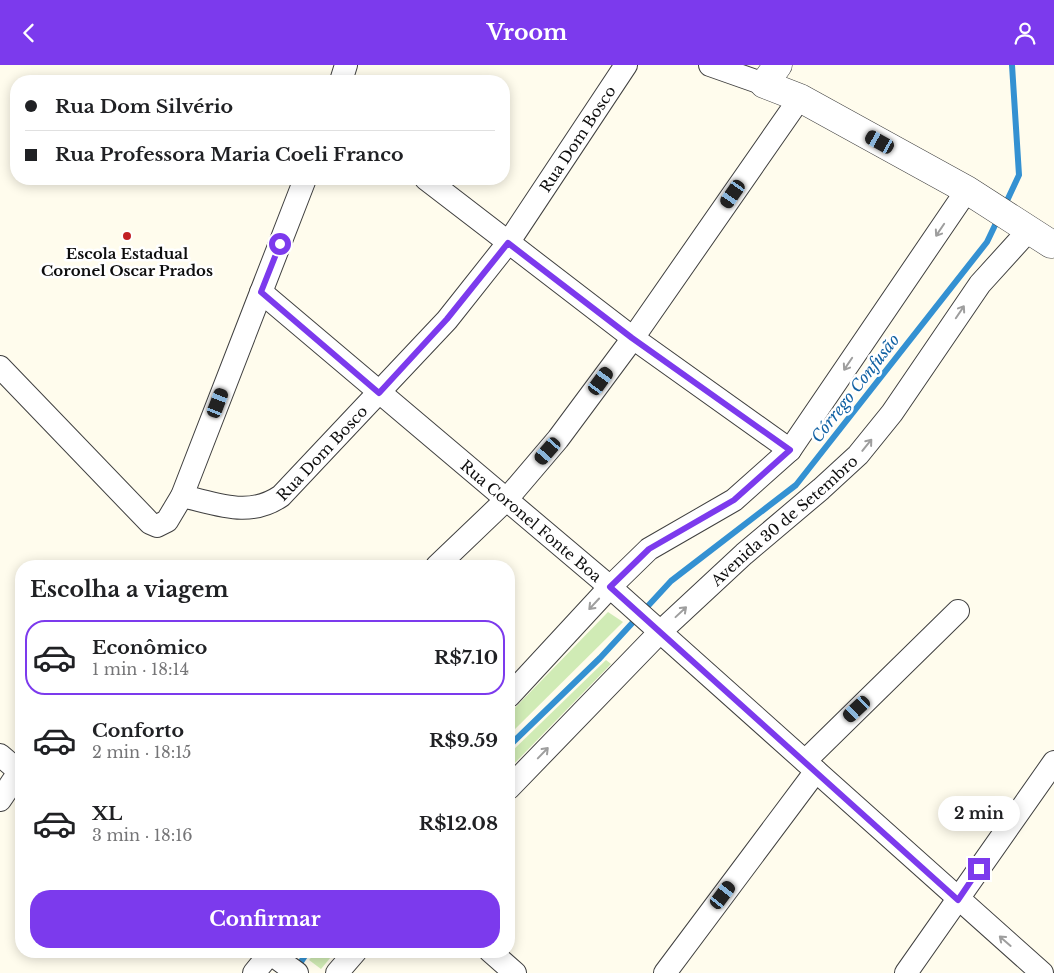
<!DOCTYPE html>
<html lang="pt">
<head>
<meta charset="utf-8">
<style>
	body { margin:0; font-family:"Libre Baskerville",serif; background:#f6f6f6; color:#202124; height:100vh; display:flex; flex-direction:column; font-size:19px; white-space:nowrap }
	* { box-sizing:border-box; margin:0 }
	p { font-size:16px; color:#757577 }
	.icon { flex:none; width:28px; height:28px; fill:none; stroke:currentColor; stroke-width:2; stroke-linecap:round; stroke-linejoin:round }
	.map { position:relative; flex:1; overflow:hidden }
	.drawer { position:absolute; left:15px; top:495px; width:500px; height:398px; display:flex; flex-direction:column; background:#fff; border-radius:20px; box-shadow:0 2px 12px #0003 }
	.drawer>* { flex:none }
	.guide { position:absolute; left:10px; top:10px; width:500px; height:110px; border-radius:20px; box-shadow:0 2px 12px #0003; display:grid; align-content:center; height:110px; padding:0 15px; background:#fff }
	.end { position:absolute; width:22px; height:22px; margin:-11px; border:6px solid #7c3aed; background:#fff; box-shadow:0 0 0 2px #fff }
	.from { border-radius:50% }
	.bubble { position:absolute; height:35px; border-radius:18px; background:#fff; box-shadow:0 2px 12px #0003; font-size:16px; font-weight:800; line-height:35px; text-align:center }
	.car { position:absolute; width:15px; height:30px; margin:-15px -8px; border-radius:6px; box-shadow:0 0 4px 1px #0007; background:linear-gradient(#222 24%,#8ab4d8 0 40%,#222 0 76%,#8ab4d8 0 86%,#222 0) }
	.guide b { display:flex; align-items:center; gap:18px; height:48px; font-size:19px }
	.guide b+b { border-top:1px solid #e0e0e0 }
	.guide i { width:12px; height:12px; background:#202124 }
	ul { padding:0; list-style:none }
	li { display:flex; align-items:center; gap:15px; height:75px; margin:0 10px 8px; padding:0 5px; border:2px solid transparent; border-radius:20px }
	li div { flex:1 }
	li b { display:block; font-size:19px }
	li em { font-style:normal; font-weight:800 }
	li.current { border-color:#7c3aed }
	li>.icon { width:45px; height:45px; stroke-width:1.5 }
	h2 { padding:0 15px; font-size:22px; line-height:60px }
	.button { display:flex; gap:10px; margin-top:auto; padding:10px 15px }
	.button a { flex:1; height:58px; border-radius:20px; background:#7c3aed; color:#fff; font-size:20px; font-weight:800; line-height:58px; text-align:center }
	header { display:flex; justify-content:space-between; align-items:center; height:65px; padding:0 15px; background:#7c3aed; color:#fff; font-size:22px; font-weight:800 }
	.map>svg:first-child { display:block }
	.green { fill:#d0ebb5 }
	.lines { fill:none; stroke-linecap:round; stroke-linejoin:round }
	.stream { stroke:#3491d2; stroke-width:6 }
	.minor-casing { stroke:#404040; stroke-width:24 }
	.tertiary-casing { stroke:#404040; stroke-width:29 }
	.minor { stroke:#fff; stroke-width:22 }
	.tertiary { stroke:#fff; stroke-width:28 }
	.oneway { stroke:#9e9e9e }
	.route { stroke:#7c3aed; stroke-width:6 }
	.poi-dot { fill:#c22026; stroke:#fff; stroke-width:2 }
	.labels { text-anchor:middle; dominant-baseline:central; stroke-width:5; stroke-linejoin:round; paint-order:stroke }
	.street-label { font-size:15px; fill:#0d0d0d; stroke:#fff }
	.poi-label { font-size:15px; font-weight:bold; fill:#0d0d0d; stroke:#fff }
	.water-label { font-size:16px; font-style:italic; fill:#1262a3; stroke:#fff }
</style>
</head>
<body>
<header><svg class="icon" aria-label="back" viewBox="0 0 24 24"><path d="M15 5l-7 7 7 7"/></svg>Vroom<svg class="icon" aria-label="person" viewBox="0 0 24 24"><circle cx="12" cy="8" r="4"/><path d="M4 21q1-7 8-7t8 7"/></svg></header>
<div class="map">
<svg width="1054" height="908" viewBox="0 0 1054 908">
	<rect width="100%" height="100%" fill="#fffced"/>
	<g class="green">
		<polygon points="608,547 623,557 509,670 509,649"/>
		<polygon points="606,595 611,599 509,704 509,689"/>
		<polygon points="317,886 336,886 321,904 309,895"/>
	</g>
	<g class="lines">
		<g class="stream">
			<polyline points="1005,140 1019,110 1012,0"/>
			<polyline points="509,681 600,593 671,516 796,420 987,177 998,154"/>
			<polyline points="297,903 308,886"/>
		</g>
		<defs>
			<g id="minor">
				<polyline points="710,0 764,19"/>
				<polyline points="341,16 346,0"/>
				<polyline points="426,114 633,273 790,385"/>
				<path id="s1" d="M261,227L610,522L1042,908"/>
				<polyline points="0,302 150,458 157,461 167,456 182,431 305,114"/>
				<path id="s2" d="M182,431C218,439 249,453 281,431L447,255L508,178L626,0"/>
				<polyline points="437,501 506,435 558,374 633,273 800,33"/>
				<polyline points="509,631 610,522 649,484 734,435 790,385 967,125"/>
				<polyline points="0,690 21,708"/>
				<polyline points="805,696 958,546"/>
				<path id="s3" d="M509,723L659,568L744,489L821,424L858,390L892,348L980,219L1029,165"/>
				<polyline points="0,735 19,707"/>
				<polyline points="267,886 297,908"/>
				<polyline points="490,886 515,908"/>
				<polyline points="254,908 272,886"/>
				<polyline points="337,908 356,886"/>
				<polyline points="665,908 816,706"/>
				<polyline points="906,908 1054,697"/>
			</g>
			<polyline id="tertiary" points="778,0 764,19 800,33 967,125 1051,179"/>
		</defs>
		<use href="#minor" class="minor-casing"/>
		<use href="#tertiary" class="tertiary-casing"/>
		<use href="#minor" class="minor"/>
		<use href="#tertiary" class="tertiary"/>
	</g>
	<defs><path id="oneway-shaft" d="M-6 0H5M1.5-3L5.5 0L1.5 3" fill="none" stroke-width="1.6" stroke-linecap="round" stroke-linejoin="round" transform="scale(1.25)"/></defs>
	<g class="oneway">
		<use href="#oneway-shaft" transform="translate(940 165) rotate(124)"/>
		<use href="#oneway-shaft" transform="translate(960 247) rotate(-56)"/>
		<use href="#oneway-shaft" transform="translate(848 299) rotate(124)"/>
		<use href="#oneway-shaft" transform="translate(867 380) rotate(-51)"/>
		<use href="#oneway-shaft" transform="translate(594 539) rotate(133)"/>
		<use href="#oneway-shaft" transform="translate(681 547) rotate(-43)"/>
		<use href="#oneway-shaft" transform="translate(543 688) rotate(-46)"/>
		<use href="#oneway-shaft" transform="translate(1005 876) rotate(-139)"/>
	</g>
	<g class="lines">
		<polyline class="route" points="280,179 261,227 379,328 447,254 508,178 632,273 790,385 734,435 649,484 610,522 958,835 979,804"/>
	</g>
	<circle class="poi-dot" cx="127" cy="171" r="5"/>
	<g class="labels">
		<g class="street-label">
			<text stroke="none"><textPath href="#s2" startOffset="568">Rua Dom Bosco</textPath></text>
			<text stroke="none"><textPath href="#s2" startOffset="162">Rua Dom Bosco</textPath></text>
			<text stroke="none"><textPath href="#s1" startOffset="354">Rua Coronel Fonte Boa</textPath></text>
			<text stroke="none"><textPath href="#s3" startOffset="384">Avenida 30 de Setembro</textPath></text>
		</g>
		<g class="poi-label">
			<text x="127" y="188">Escola Estadual<tspan x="127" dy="17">Coronel Oscar Prados</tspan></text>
		</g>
		<g class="water-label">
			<text transform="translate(855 323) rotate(-52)">Córrego Confusão</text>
		</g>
	</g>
</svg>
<i class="end from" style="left:280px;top:179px"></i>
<i class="end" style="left:979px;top:804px"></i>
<div class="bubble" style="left:938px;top:731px;width:82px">2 min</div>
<i class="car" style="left:880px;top:77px;rotate:299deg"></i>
<i class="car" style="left:733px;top:129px;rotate:215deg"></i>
<i class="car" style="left:601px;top:316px;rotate:36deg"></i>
<i class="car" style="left:218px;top:338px;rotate:21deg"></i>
<i class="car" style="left:548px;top:386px;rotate:221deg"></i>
<i class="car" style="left:857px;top:644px;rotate:227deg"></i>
<i class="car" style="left:723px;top:830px;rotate:37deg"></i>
<div class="guide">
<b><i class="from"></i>Rua Dom Silvério</b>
<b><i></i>Rua Professora Maria Coeli Franco</b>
</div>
<section class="drawer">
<h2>Escolha a viagem</h2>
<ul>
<li class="current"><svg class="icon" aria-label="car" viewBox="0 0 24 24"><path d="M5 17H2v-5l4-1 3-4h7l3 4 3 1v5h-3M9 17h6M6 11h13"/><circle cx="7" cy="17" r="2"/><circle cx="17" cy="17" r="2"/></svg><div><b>Econômico</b><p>1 min · 18:14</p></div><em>R$7.10</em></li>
<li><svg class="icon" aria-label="car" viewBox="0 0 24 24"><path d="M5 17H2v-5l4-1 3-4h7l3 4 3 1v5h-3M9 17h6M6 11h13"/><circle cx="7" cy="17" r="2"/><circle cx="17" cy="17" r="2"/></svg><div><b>Conforto</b><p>2 min · 18:15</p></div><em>R$9.59</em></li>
<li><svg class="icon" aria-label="car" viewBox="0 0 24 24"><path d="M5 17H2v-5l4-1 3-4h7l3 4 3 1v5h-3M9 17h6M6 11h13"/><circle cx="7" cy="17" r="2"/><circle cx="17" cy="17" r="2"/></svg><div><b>XL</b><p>3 min · 18:16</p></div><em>R$12.08</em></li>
</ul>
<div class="button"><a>Confirmar</a></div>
</section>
</div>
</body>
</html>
